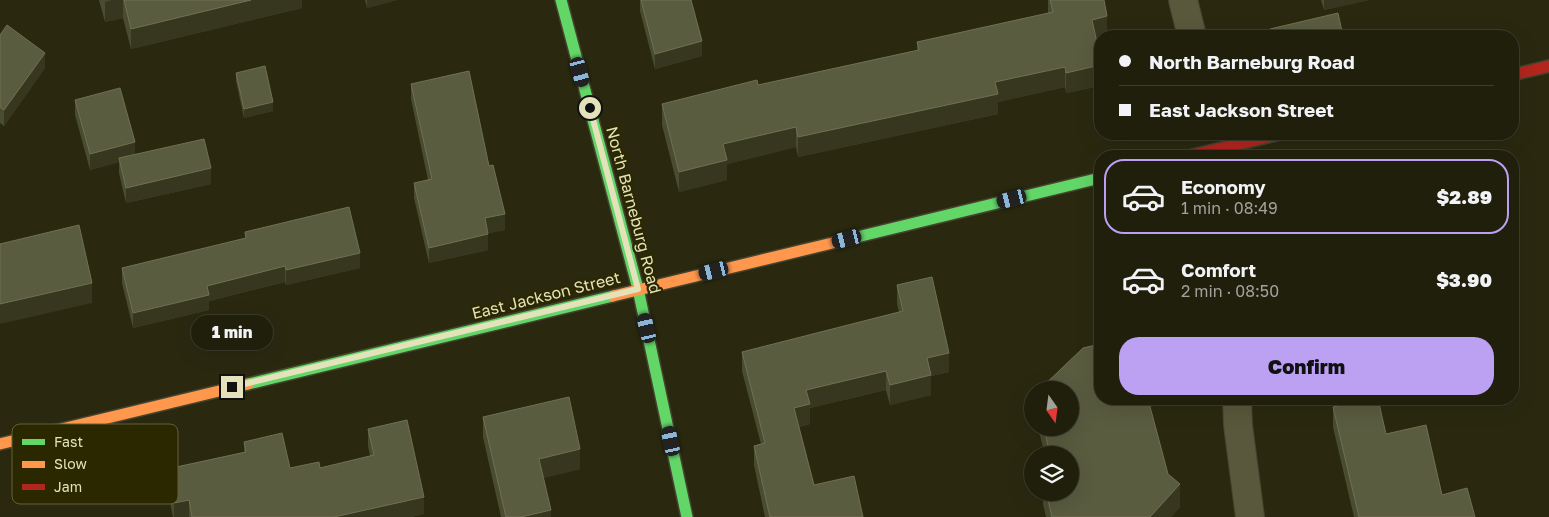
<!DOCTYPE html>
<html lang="en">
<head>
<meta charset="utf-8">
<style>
	body { margin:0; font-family:"Golos Text",sans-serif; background:#2d2c1a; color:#f1f3f6; height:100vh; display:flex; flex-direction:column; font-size:19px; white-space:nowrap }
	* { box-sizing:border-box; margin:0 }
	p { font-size:16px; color:#a2a29d }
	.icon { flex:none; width:28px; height:28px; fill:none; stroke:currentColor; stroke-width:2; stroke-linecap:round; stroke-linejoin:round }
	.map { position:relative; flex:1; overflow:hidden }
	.panel { position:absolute; left:1094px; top:150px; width:425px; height:255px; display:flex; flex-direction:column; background:#201f0c; border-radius:20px; box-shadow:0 5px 20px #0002,0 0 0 1px #3d3d2d }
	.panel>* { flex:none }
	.banner { position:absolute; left:1094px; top:30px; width:425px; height:110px; border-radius:20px; box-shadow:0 5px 20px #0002,0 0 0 1px #3d3d2d; display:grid; align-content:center; height:110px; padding:0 25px; background:#201f0c }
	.needle { width:32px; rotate:166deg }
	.controls { position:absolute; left:1024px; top:381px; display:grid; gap:10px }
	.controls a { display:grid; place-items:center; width:55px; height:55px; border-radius:50%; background:#201f0c; box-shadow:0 5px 20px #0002,0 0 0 1px #3d3d2d; font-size:25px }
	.end { position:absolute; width:22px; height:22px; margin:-11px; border:6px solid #e3e2bb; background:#111; box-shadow:0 0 0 2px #111 }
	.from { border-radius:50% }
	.bubble { position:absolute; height:35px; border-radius:18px; background:#201f0c; box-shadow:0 5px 20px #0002,0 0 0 1px #3d3d2d; font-size:16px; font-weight:800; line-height:35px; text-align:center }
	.car { position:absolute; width:15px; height:30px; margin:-15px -8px; border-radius:6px; box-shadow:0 0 4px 1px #0007; background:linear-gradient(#222 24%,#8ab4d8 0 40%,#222 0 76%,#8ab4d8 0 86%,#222 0) }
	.banner b { display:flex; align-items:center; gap:18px; height:48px; font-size:19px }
	.banner b+b { border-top:1px solid #3d3d2d }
	.banner i { width:12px; height:12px; background:#f1f3f6 }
	ul { padding:9px 0 0; list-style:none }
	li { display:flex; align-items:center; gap:15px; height:75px; margin:0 10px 8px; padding:0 15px; border:2px solid transparent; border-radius:20px }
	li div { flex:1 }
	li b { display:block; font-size:19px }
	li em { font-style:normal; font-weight:800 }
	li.current { border-color:#bca0f2 }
	li>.icon { width:45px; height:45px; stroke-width:1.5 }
	.primary-button { display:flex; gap:10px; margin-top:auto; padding:10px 25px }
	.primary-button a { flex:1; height:58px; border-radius:20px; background:#bca0f2; color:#111; font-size:20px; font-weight:800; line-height:58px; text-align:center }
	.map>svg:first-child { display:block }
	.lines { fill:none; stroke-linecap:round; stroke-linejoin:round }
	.street-casing { stroke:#454430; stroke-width:30 }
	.fast-casing { stroke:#454430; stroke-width:14 }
	.slow-casing { stroke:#454430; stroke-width:14 }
	.jam-casing { stroke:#454430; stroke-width:14 }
	.street { stroke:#59583c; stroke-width:28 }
	.fast { stroke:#63d668; stroke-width:11 }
	.slow { stroke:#ff974d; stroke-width:11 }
	.jam { stroke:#b3261e; stroke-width:11 }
	.wall { fill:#4a4c31 }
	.shaded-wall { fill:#36371e }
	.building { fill:#5a5c40; stroke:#707153 }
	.route { stroke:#e3e2bb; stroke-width:6 }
	.labels { text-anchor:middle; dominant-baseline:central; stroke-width:4.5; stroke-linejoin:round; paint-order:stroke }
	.street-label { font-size:16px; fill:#e3e2bb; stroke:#2b2800 }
	.key { fill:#2b2800; stroke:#626038; stroke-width:1 }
	.key-label { font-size:14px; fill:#e3e2bb }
</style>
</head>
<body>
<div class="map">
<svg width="1549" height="517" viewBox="0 0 1549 517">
	<rect width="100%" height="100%" fill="#2a2910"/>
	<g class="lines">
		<defs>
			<g id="street">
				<polyline points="1183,0 1192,36"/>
				<polyline points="1237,399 1238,425 1250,517"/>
			</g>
			<g id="fast">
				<polyline points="561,0 638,289 687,517"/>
				<polyline points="849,239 1100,178"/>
				<polyline points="248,384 613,296"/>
			</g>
			<g id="slow">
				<polyline points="613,296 849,239"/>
				<polyline points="0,444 248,384"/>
			</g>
			<g id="jam">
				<polyline points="1512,75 1549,66"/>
				<polyline points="1189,156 1280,134"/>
			</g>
		</defs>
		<use href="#street" class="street-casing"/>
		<use href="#fast" class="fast-casing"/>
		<use href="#slow" class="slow-casing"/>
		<use href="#jam" class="jam-casing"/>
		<use href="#street" class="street"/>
		<use href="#fast" class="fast"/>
		<use href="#slow" class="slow"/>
		<use href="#jam" class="jam"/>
	</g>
	<g class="wall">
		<polygon points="99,0 302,0 302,8 131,49 123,18 105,22"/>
		<polygon points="365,0 397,0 367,8"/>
		<polygon points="640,0 691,0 702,56 655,69 640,11"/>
		<polygon points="1048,0 1104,0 1107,36 1096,39 1100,56 1100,86 1066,93 1065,87 998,102 998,114 798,157 796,147 727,164 727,180 679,192 662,125 662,104 758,85 917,50 917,42 1048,13"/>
		<polygon points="1321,0 1369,0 1324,10"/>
		<polygon points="0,35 45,68 4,126 0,123"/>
		<polygon points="236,73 273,111 244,118 236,81"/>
		<polygon points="411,84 489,166 505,230 488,233 488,250 429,263 414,198 414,183 428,180 411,99"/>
		<polygon points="75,100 135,154 211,184 126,203 119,173 119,162 90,170 75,115"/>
		<polygon points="245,232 360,268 286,285 285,282 209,301 209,310 133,328 122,283 122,268 245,239"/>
		<polygon points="897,285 949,372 931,376 931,395 890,405 886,390 810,408 810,424 799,427 814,485 863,517 765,517 754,465 754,446 761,444 742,371 742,352 899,312 897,304"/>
		<polygon points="1333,407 1386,434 1442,495 1475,517 1354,517 1333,427"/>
		<polygon points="483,417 580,469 543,478 551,517 501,517 483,437"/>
		<polygon points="1038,428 1070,428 1168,474 1180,507 1171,517 1046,517 1043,504 1043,492 1070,492 1070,455 1045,455"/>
		<polygon points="368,429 424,514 411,517 173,517 167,487 167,469 244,452 244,442 290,468 320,468 370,456 368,446"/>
	</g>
	<g class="shaded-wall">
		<polygon points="112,0 123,0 123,18 105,22 105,2"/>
		<polygon points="251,0 302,0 302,8 131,49 131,29"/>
		<polygon points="367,0 397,0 367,8"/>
		<polygon points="1324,0 1369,0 1324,10"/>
		<polygon points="1107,16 1107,36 1100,36 1100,38 1092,40 1092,20"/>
		<polygon points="702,41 702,56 655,69 655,54"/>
		<polygon points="45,53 45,68 4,126 4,110"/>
		<polygon points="1100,65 1100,86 1066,93 1066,73"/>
		<polygon points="1065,67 1065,87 998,102 998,114 798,157 798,137 995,82"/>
		<polygon points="273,102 273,111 244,118 244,109"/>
		<polygon points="796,127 796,147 727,164 727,180 679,192 679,172 723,144"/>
		<polygon points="135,142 135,157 119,158 119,162 90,170 90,154"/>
		<polygon points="211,168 211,184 126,203 126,188"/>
		<polygon points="505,214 505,230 485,234 485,218"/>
		<polygon points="488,234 488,250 429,263 429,248"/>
		<polygon points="360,253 360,268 286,285 286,270"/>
		<polygon points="285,266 285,282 209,301 209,310 133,328 133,313 207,286"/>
		<polygon points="92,283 92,303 0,324 0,304"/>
		<polygon points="949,353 949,372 931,376 931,395 890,405 890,385 927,358"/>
		<polygon points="886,371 886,390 810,408 810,424 794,428 794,408 806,390"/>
		<polygon points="580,449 580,469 539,479 539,459"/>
		<polygon points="1180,484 1180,507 1171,517 1150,517"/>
		<polygon points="424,497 424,514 411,517 334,517"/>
		<polygon points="189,500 189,517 174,517 174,503"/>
		<polygon points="551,510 551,517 521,517"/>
	</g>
	<g class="building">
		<polygon points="124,0 251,0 131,29"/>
		<polygon points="641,0 691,0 702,41 655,54"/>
		<polygon points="1050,0 1104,0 1107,16 1092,20 1100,56 1100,65 1066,73 1065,67 995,82 998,94 798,137 796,127 723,144 727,160 679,172 662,104 757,80 758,85 919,50 917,42 1053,12"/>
		<polygon points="1338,13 1343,36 1272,36 1270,29"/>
		<polygon points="7,25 45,53 4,110 0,107 0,35"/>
		<polygon points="265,66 273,102 244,109 236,73"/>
		<polygon points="469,71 489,166 493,165 505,214 485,218 488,234 429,248 414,183 432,179 411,84"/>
		<polygon points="120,88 135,142 90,154 75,100"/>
		<polygon points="204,139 211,168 126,188 119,158"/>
		<polygon points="349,207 360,253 286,270 285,266 207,286 209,295 133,313 122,268 246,238 245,232"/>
		<polygon points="79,225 92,283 0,304 0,244"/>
		<polygon points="932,277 949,353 927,358 931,375 890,385 886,371 806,390 810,404 794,408 814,485 854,476 863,517 770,517 754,446 765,443 742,352 903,311 897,285"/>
		<polygon points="1100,344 1100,399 1148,399 1168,474 1180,484 1150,517 1052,517 1046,492 1070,492 1070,455 1050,455 1044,428 1070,428 1070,390 1039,390 1083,348"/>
		<polygon points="569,397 580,449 539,459 551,510 521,517 506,517 483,417"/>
		<polygon points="1368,399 1378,399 1386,434 1426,425 1442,495 1467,488 1475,517 1359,517 1333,407"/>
		<polygon points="407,420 424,497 334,517 192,517 189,500 174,503 167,469 246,452 244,442 282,433 290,468 319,462 320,468 374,455 368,429"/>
	</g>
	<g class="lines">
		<polyline class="route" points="232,387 638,289 590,108"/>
	</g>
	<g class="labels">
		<g class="street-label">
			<text transform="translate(634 210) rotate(75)">North Barneburg Road</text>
			<text transform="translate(546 295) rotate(-14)">East Jackson Street</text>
		</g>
	</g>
	<rect x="12" y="424" width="166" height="80" rx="8" class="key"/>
	<rect x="22" y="439" width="23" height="6" fill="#63d668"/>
	<rect x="22" y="461" width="23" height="7" fill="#ff974d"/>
	<rect x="22" y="484" width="23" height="6" fill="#b3261e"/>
	<g class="key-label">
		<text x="54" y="447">Fast</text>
		<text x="54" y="469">Slow</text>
		<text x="54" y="492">Jam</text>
	</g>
</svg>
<div class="controls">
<a><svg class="needle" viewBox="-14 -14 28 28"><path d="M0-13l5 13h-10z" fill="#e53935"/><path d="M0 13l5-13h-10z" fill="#a2a29d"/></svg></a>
<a><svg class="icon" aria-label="layers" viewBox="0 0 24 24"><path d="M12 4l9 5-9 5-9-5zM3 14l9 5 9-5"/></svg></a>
</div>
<i class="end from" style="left:590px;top:108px"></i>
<i class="end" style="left:232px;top:387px"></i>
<div class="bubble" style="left:191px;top:315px;width:82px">1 min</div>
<i class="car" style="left:580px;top:72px;rotate:165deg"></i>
<i class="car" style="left:1012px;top:199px;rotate:256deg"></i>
<i class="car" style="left:847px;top:239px;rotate:256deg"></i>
<i class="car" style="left:714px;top:271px;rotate:256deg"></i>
<i class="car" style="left:647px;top:328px;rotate:347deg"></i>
<i class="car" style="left:671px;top:441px;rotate:348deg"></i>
<div class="banner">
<b><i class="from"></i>North Barneburg Road</b>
<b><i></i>East Jackson Street</b>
</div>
<section class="panel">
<ul>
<li class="current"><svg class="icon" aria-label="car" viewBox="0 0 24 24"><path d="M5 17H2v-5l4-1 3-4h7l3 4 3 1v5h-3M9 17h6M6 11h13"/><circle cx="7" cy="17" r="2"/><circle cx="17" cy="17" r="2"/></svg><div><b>Economy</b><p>1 min · 08:49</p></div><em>$2.89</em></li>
<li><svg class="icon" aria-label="car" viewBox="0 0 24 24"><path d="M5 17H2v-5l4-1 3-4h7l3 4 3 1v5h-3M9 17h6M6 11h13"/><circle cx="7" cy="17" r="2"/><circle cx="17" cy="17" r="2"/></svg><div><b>Comfort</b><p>2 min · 08:50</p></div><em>$3.90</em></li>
</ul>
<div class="primary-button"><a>Confirm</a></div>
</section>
</div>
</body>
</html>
